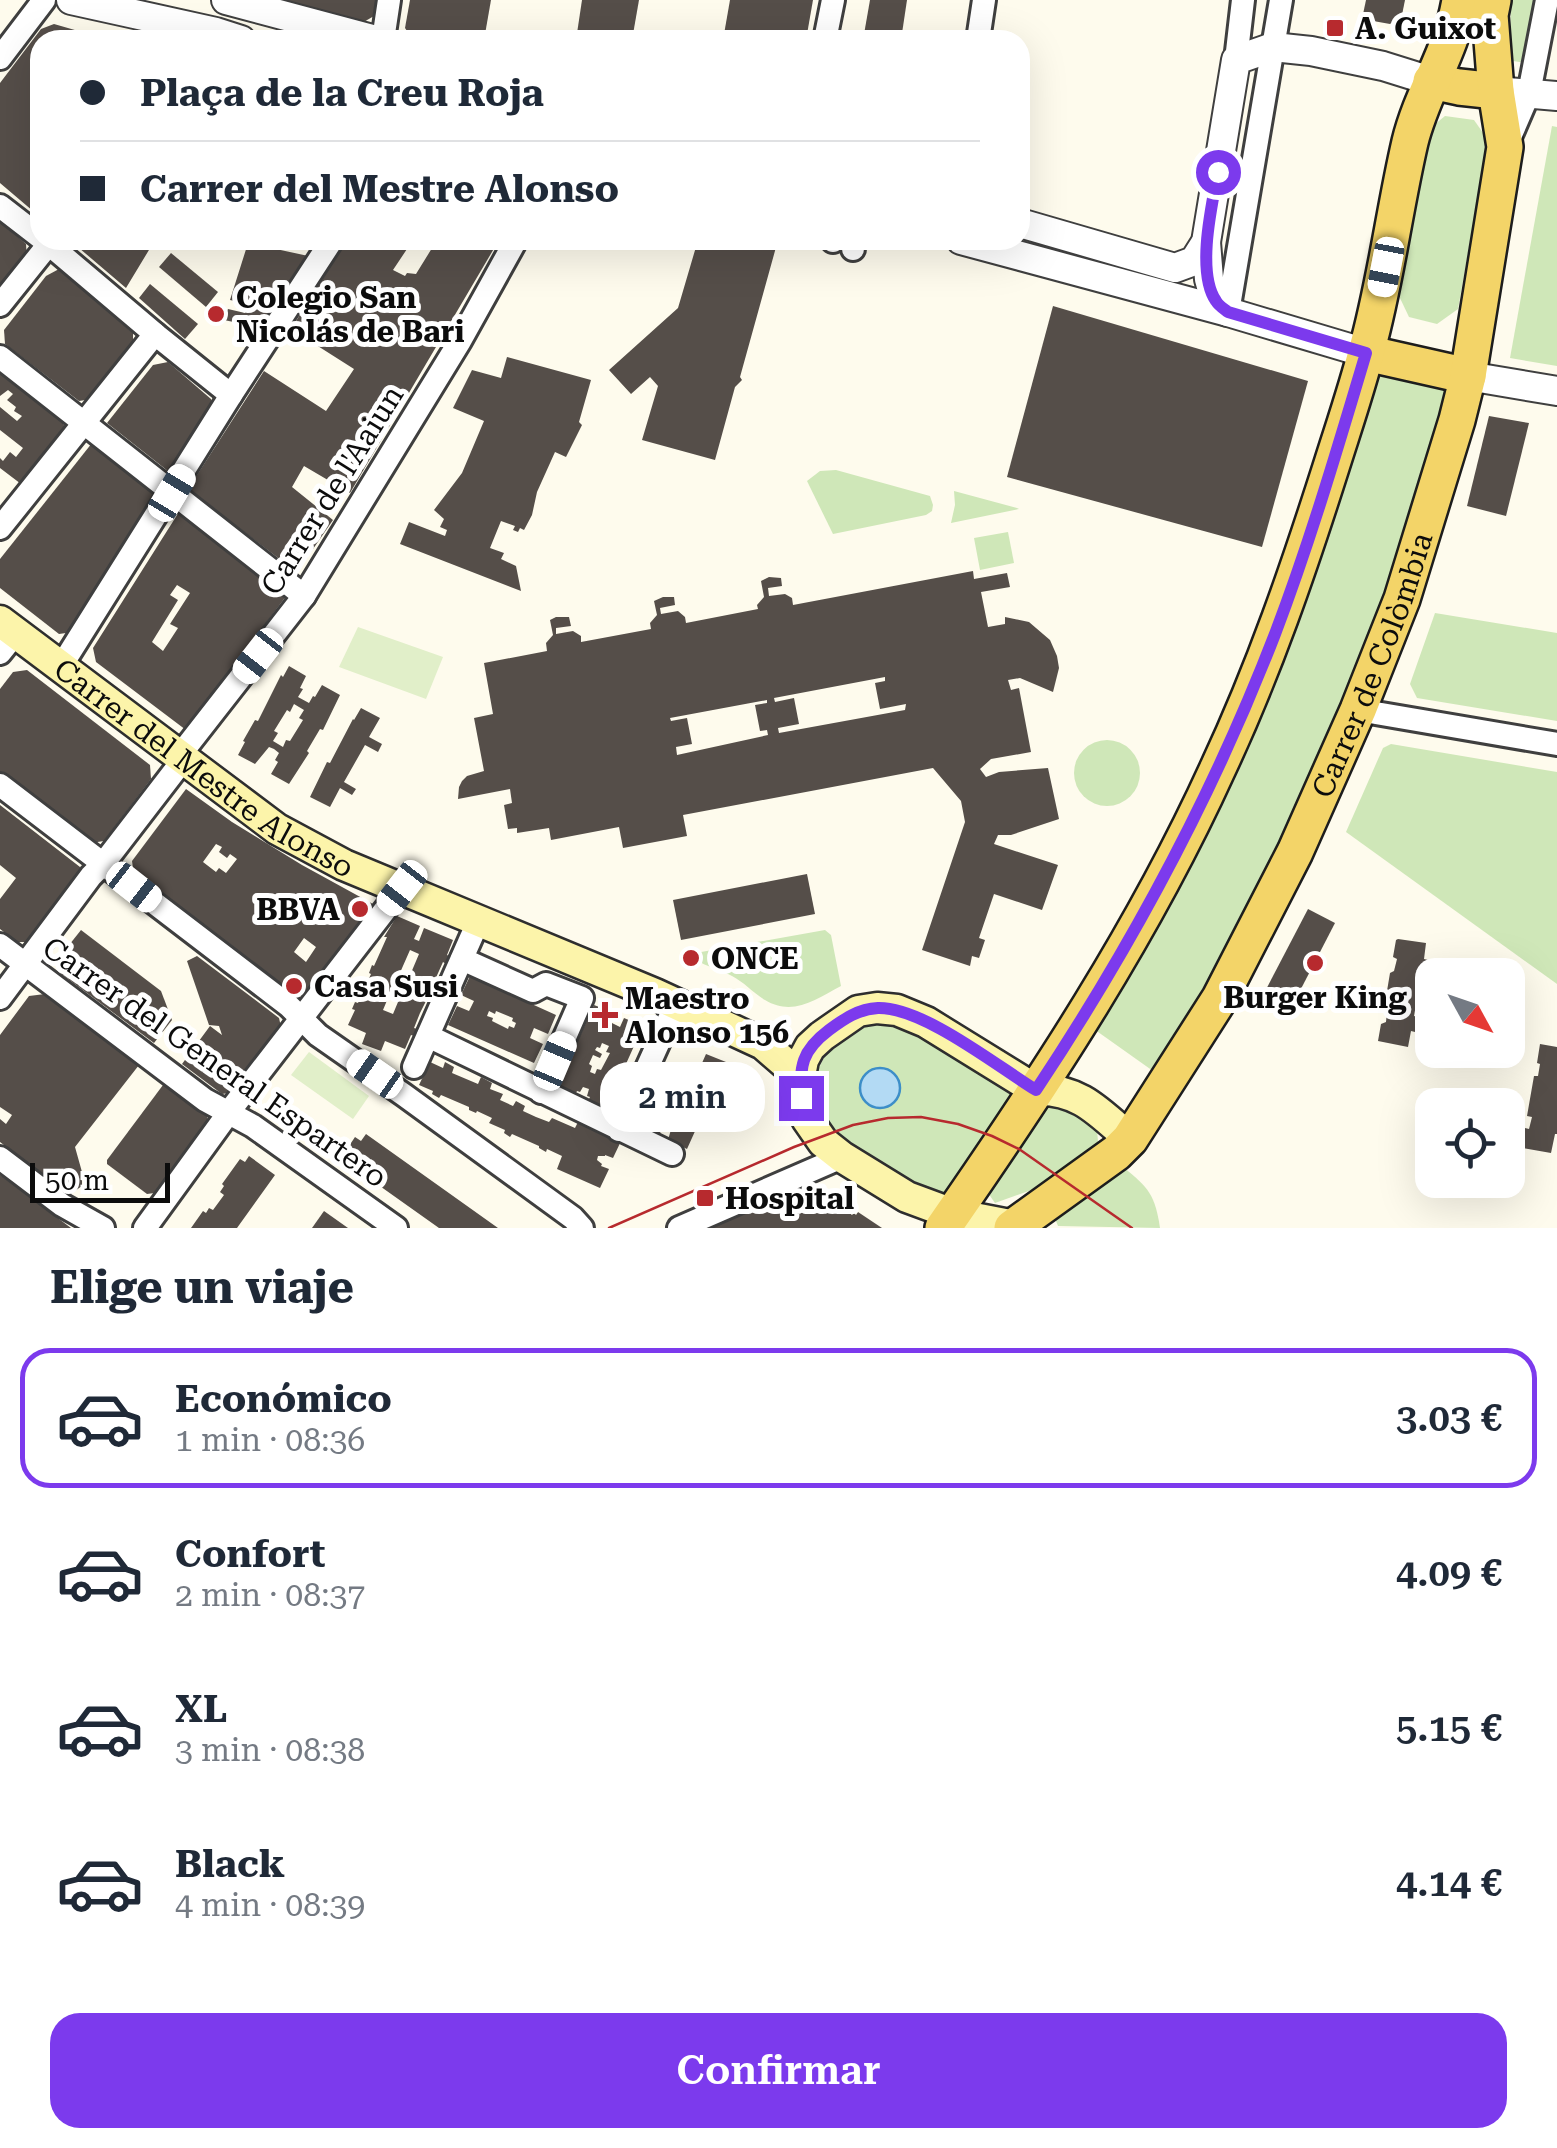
<!DOCTYPE html>
<html lang="es">
<head>
<meta charset="utf-8">
<style>
	body { margin:0; font-family:"Roboto Serif",serif; background:#f2f2f3; color:#1f2937; height:100vh; display:flex; flex-direction:column; font-size:38px; white-space:nowrap }
	* { box-sizing:border-box; margin:0 }
	p { font-size:32px; color:#747a83 }
	.icon { flex:none; width:55px; height:55px; fill:none; stroke:currentColor; stroke-width:2; stroke-linecap:round; stroke-linejoin:round }
	.map { position:relative; height:1228px; overflow:hidden }
	.sheet { display:flex; flex-direction:column; background:#fff; flex:1 }
	.sheet>* { flex:none }
	.hud { position:absolute; left:30px; top:30px; width:1000px; height:220px; border-radius:30px; box-shadow:0 10px 40px #0002; display:grid; align-content:center; height:220px; padding:0 50px; background:#fff }
	.needle { width:65px; rotate:130deg }
	.fabs { position:absolute; left:1415px; top:958px; display:grid; gap:20px }
	.fabs a { display:grid; place-items:center; width:110px; height:110px; border-radius:20px; background:#fff; box-shadow:0 10px 40px #0002; font-size:50px }
	.scale { position:absolute; left:30px; bottom:25px; width:140px; box-sizing:border-box; padding-left:10px; border:5px solid #0c0c0c; border-top:0; font-size:28px; line-height:35px; white-space:nowrap; color:#0c0c0c; -webkit-text-stroke:8px #fff; paint-order:stroke }
	.end { position:absolute; width:45px; height:45px; margin:-22px; border:12px solid #7c3aed; background:#fff; box-shadow:0 0 0 5px #fff }
	.from { border-radius:50% }
	.bubble { position:absolute; height:70px; border-radius:30px; background:#fff; box-shadow:0 10px 40px #0002; font-size:32px; font-weight:600; line-height:70px; text-align:center }
	.car { position:absolute; width:30px; height:60px; margin:-30px -15px; border-radius:12px; box-shadow:0 0 8px 2px #0007; background:linear-gradient(#fff 24%,#345 0 40%,#fff 0 76%,#345 0 86%,#fff 0) }
	.hud b { display:flex; align-items:center; gap:35px; height:95px; font-size:38px }
	.hud b+b { border-top:2px solid #e0e1e3 }
	.hud i { width:25px; height:25px; background:#1f2937 }
	ul { padding:0; list-style:none }
	li { display:flex; align-items:center; gap:30px; height:140px; margin:0 20px 15px; padding:0 30px; border:5px solid transparent; border-radius:30px }
	li div { flex:1 }
	li b { display:block; font-size:38px }
	li em { font-style:normal; font-weight:600 }
	li.selected { border-color:#7c3aed }
	li>.icon { width:90px; height:90px; stroke-width:1.5 }
	h2 { padding:0 50px; font-size:45px; line-height:120px }
	.button { display:flex; gap:20px; margin-top:auto; padding:20px 50px }
	.button a { flex:1; height:115px; border-radius:30px; background:#7c3aed; color:#fff; font-size:40px; font-weight:600; line-height:115px; text-align:center }
	.map>svg:first-child { display:block }
	.green { fill:#cfe7b8 }
	.pitch { fill:#e1efc9 }
	.water { fill:#b3daf4; stroke:#3d8ec8; stroke-width:2.5 }
	.building { fill:#554e49; fill-rule:evenodd }
	.lines { fill:none; stroke-linecap:round; stroke-linejoin:round }
	.minor-casing { stroke:#3f3f3f; stroke-width:28 }
	.tertiary-casing { stroke:#3f3f3f; stroke-width:32 }
	.secondary-casing { stroke:#2e2e2e; stroke-width:35 }
	.primary-casing { stroke:#1d1d1d; stroke-width:40 }
	.minor { stroke:#fff; stroke-width:22 }
	.tertiary { stroke:#fff; stroke-width:28 }
	.secondary { stroke:#fcf4aa; stroke-width:30 }
	.primary { stroke:#f3d468; stroke-width:35 }
	.tram { stroke:#b72a2e; stroke-width:2.5 }
	.route { stroke:#7c3aed; stroke-width:12 }
	.poi-dot { fill:#b72a2e; stroke:#fff; stroke-width:4 }
	.labels { text-anchor:middle; dominant-baseline:central; stroke-width:10; stroke-linejoin:round; paint-order:stroke }
	.poi-label { font-size:30px; font-weight:bold; fill:#0c0c0c; stroke:#fff; text-anchor:start }
	.street-label { font-size:30px; fill:#0c0c0c; stroke:#fff }
</style>
</head>
<body>
<div class="map">
<svg width="1557" height="1228" viewBox="0 0 1557 1228">
	<rect width="100%" height="100%" fill="#fefbed"/>
	<g class="green">
		<polygon points="1511,0 1535,0 1526,63 1513,61 1510,41"/>
		<polygon points="1445,116 1474,120 1488,140 1458,309 1437,324 1409,317 1399,296 1428,130"/>
		<polygon points="1552,126 1557,127 1557,366 1510,358"/>
		<polygon points="1373,374 1450,388 1376,620 1298,808 1214,973 1153,1071 1091,1027"/>
		<polygon points="836,470 930,496 933,505 932,511 926,515 833,534 807,481 820,471"/>
		<polygon points="954,491 1017,508 1019,509 951,523 955,505"/>
		<polygon points="1008,532 1014,563 980,570 974,538"/>
		<polygon points="1435,613 1557,633 1557,721 1417,698 1410,684"/>
		<circle cx="1107" cy="773" r="33"/>
		<polygon points="1391,744 1557,772 1557,984 1346,832 1383,748"/>
		<path d="M825,930L831,935L841,986C816,999 793,1017 765,1000C753,993 744,982 732,976C718,968 700,966 690,954Z"/>
		<polygon points="866,1022 902,1024 1014,1091 952,1192 924,1193 838,1140 821,1116 814,1094 817,1072 827,1051 843,1033"/>
		<polygon points="1056,1101 1097,1128 1098,1143 1087,1154 1040,1187 995,1203 988,1193 1044,1108"/>
		<path d="M1123,1167C1149,1188 1155,1195 1160,1228L1058,1226L1054,1216Z"/>
	</g>
	<g class="pitch">
		<polygon points="358,627 443,657 426,699 339,667"/>
		<polygon points="309,1052 369,1096 353,1119 291,1075"/>
	</g>
	<circle class="water" cx="880" cy="1088" r="20"/>
	<g class="building">
		<polygon points="281,0 376,0 374,16 362,23"/>
		<polygon points="410,0 491,0 484,40 424,40 411,37 405,28"/>
		<polygon points="582,0 639,0 632,40 576,40"/>
		<polygon points="730,0 813,0 806,40 723,40"/>
		<polygon points="870,0 907,0 901,40 863,40"/>
		<polygon points="1366,0 1405,0 1402,15 1390,24 1362,19"/>
		<polygon points="54,24 106,39 40,40 40,217 0,183 0,83 41,29"/>
		<polygon points="0,221 26,244 27,258 0,292"/>
		<polygon points="74,240 100,240 108,247 113,240 155,240 126,288 72,242"/>
		<polygon points="347,240 413,240 393,270 405,276 407,273 416,274 437,240 499,240 350,493 304,466 292,487 333,520 302,565 290,567 188,489 264,371 326,411 354,369 291,329"/>
		<polygon points="698,240 778,240 740,377 742,380 735,387 715,460 642,440 658,386 650,377 631,394 609,370 678,308"/>
		<polygon points="248,243 313,257 267,329 224,320 228,309 245,313 248,304 230,300"/>
		<polygon points="171,253 218,292 206,307 159,267"/>
		<polygon points="59,269 133,333 133,346 92,399 79,401 5,344 4,330 46,276"/>
		<polygon points="150,284 198,324 185,339 139,298"/>
		<polygon points="1053,306 1308,381 1262,547 1007,477"/>
		<polygon points="507,357 591,380 579,422 582,425 566,457 555,452 537,492 532,515 524,530 520,528 518,532 513,530 515,526 501,521 490,548 504,553 501,559 516,566 521,591 400,544 409,522 445,536 447,530 440,527 444,519 434,510 462,473 484,421 453,408 472,370 501,378"/>
		<polygon points="168,362 211,399 214,411 173,475 107,423 153,365"/>
		<polygon points="0,372 63,421 66,435 25,487 0,468 0,458 3,461 10,452 16,457 23,448 0,430 0,407 17,421 22,416 14,411 16,407 7,400 13,394 8,390 0,396"/>
		<polygon points="1489,416 1529,423 1506,516 1467,506"/>
		<polygon points="92,443 153,490 155,505 73,632 59,634 0,588 0,559"/>
		<path d="M179,512L287,595L186,730L96,662L93,648ZM177,585L190,593L170,624L178,628L163,651L152,642L178,600L170,595Z"/>
		<path d="M973,571L974,579L1007,573L1010,587L981,592L988,627L1005,624V617L1029,622L1050,640L1057,656L1059,668L1053,692L1020,678L1008,680L1011,690L1019,688L1031,752L991,759L980,769L986,777L999,772L1048,768L1059,819L1011,835H998L994,844L1058,865L1042,910L994,894L979,938L985,940L979,958L972,956L970,966L922,950L965,822L961,801L933,768L683,815L687,836L623,848L619,827L551,840L549,828L517,833V828L508,829L504,805L512,803L510,789L458,799L459,787L462,781L467,776L484,771L474,718L493,714L484,663L547,651L546,643L553,635L550,620L556,617H569L571,626L556,628V634L573,631L581,636V642L651,629L650,623L657,615L654,601L663,597H674L675,605L660,608L661,614L678,611L685,617L686,623L758,609L757,605L764,597L761,581L769,577L781,578L782,586L768,588L769,596L785,594L792,598L793,605ZM885,677V681L875,683L880,709L906,704L905,710L779,733L778,728L799,724L794,698L775,702L774,698ZM767,700V703L755,705L760,731L767,730L768,735L677,755L676,747L692,744L687,718L671,721L670,718Z"/>
		<path d="M289,666L306,676L300,688L303,689L298,697L309,703L313,696L315,697L322,685L340,695L323,730L320,729L307,751L309,753L289,784L271,774L278,762L275,760L279,753L274,749L269,747L255,764L238,755L245,742L243,741L255,720L258,721L281,675L283,677ZM294,704L304,710L299,718L303,720L290,741L286,740L283,747L273,741L278,733L274,731L287,710L290,712Z"/>
		<polygon points="27,670 150,765 151,779 104,841 91,843 0,774 0,689 13,672"/>
		<polygon points="361,708 380,718 369,737 382,744 378,752 365,745 344,782 356,789 352,795 340,788 330,807 310,797 327,762 330,763 353,719 354,720"/>
		<path d="M186,789L232,822L302,865L373,904L307,995L295,997L134,875L132,861ZM216,844L222,847L219,852L227,858L230,854L237,859L226,873L219,868L216,872L203,862ZM304,938L316,947L306,962L294,952Z"/>
		<polygon points="0,805 80,867 80,876 30,942 17,942 0,929 0,899 16,878 0,865"/>
		<polygon points="807,874 815,914 681,940 673,900"/>
		<polygon points="1308,909 1335,923 1288,1014 1260,1001"/>
		<path d="M397,916L420,926L414,939L419,941L424,928L453,940L447,955L449,956L446,964L443,962L430,991L433,992L430,1000L427,999L420,1013L414,1028L417,1029L414,1036L411,1035L405,1049L385,1041L381,1051L362,1044L366,1033L348,1025L355,1010L352,1009L355,1002L358,1003L371,974L369,973L372,965L374,966L387,937H384ZM410,950L419,954L408,980L399,975ZM393,986L403,990L393,1014L383,1010Z"/>
		<polygon points="81,930 161,991 172,1020 154,1043 60,973 58,959"/>
		<polygon points="1398,939 1426,943 1424,959 1428,960 1425,977 1421,976 1414,1016 1418,1017 1415,1032 1411,1031 1408,1047 1378,1041 1381,1024 1386,1022 1387,1012 1384,1009 1390,973 1394,971 1397,959 1393,957 1396,940"/>
		<polygon points="197,956 279,1018 282,1031 236,1092 222,1094 182,1064 210,1026 222,1035 219,1026 209,1025 187,961"/>
		<path d="M470,976L556,1015L548,1034L534,1028L530,1038L543,1044L534,1063L448,1025L457,1006L469,1011L474,1001L461,995ZM489,1011L495,1014L496,1011L513,1018L512,1021L516,1023L514,1028L509,1026L508,1029L492,1021L493,1018L487,1016Z"/>
		<polygon points="45,994 139,1065 75,1147 82,1172 82,1186 69,1195 0,1142 0,1119 6,1124 12,1115 0,1107 0,1035 29,996"/>
		<path d="M594,1005L612,1012L608,1021L620,1027L624,1018L643,1026L604,1113L586,1105L590,1097L587,1096L589,1089L583,1087L580,1092L577,1091L573,1099L555,1091ZM602,1043L609,1046L606,1052L610,1053L601,1070L597,1069L595,1074L590,1072L592,1066L589,1064L593,1055L600,1058L602,1054L595,1050L597,1047L600,1048Z"/>
		<polygon points="1540,1044 1557,1047 1557,1134 1555,1134 1551,1153 1522,1148 1525,1128 1529,1129 1532,1117 1527,1116 1534,1076 1538,1076 1540,1064 1537,1063"/>
		<polygon points="706,1054 726,1062 722,1070 733,1075 737,1067 756,1076 737,1119 712,1108 718,1095 715,1094 712,1099 710,1098 687,1149 668,1140 672,1126 666,1124 658,1136 638,1127 657,1084 687,1097"/>
		<polygon points="430,1062 443,1068 445,1062 454,1067 452,1073 478,1084 481,1077 492,1083 490,1089 503,1094 500,1100 513,1106 516,1101 525,1106 523,1111 536,1117 549,1122 552,1118 575,1128 579,1120 622,1139 613,1158 605,1155 605,1156 598,1156 597,1160 602,1164 601,1166 609,1169 600,1188 557,1169 562,1156 547,1149 546,1152 539,1148 539,1146 512,1134 510,1137 504,1133 505,1130 489,1123 492,1118 477,1111 476,1113 469,1110 469,1107 441,1095 439,1098 432,1094 433,1091 419,1085"/>
		<polygon points="167,1084 207,1114 209,1128 162,1192 147,1194 107,1164 107,1160 163,1085"/>
		<polygon points="366,1134 498,1228 439,1228 346,1162 355,1150 349,1146 355,1137 361,1141"/>
		<polygon points="249,1156 275,1175 237,1228 191,1228 203,1211 206,1213 209,1208 213,1210 224,1195 220,1192 224,1186 222,1184 240,1159 245,1162"/>
		<polygon points="0,1175 10,1182 71,1228 0,1228"/>
		<polygon points="802,1188 842,1210 843,1208 852,1215 854,1213 856,1215 858,1212 882,1228 709,1228"/>
		<polygon points="324,1211 348,1228 312,1228"/>
	</g>
	<g class="lines">
		<defs>
			<g id="minor">
				<polyline points="383,40 389,0"/>
				<polyline points="825,40 833,0"/>
				<polyline points="978,40 984,0"/>
				<polyline points="0,58 44,0"/>
				<polyline points="1236,60 1243,0"/>
				<polyline points="1507,144 1529,93 1547,0"/>
				<polyline points="0,206 40,237"/>
				<polyline points="44,240 155,334 231,395"/>
				<polyline points="853,240 853,249"/>
				<polyline points="833,241 833,240"/>
				<polyline points="0,305 52,240"/>
				<polyline points="1228,312 1281,0"/>
				<polyline points="0,357 304,596"/>
				<polyline points="0,528 155,334"/>
				<polyline points="0,653 16,633"/>
				<polyline points="60,668 231,395 332,240"/>
				<polyline points="1358,710 1557,744"/>
				<polyline points="0,785 289,1006 318,1035 404,1095 573,1218 582,1228"/>
				<polyline points="0,945 205,1100 253,1126 396,1228"/>
				<polyline points="462,959 533,991 546,984 582,998 541,1092"/>
				<polyline points="0,998 91,876 103,864 183,760 187,746 304,596 460,341 516,240"/>
				<polyline points="428,1036 672,1154"/>
				<polyline points="414,1067 478,922"/>
				<polyline points="619,1130 676,1004"/>
				<polyline points="0,1158 62,1205 103,1228"/>
				<polyline points="145,1228 235,1104 402,888"/>
				<polyline points="679,1228 842,1157"/>
			</g>
			<g id="tertiary">
				<polyline points="71,0 216,32 241,40"/>
				<polyline points="226,0 376,40"/>
				<polyline points="1496,91 1557,96"/>
				<polyline points="1020,223 1175,268 1194,261 1206,242 1236,60 1273,47 1311,51 1383,66 1431,81"/>
				<polyline points="961,240 1228,312 1366,353"/>
				<polyline points="1206,242 1209,279 1215,301 1228,312"/>
				<polyline points="1468,376 1557,391"/>
			</g>
			<g id="secondary">
				<path id="s1" d="M0,621L277,829L344,865L655,994L763,1044L800,1076"/>
				<path d="M1026,1228L953,1214L907,1197L842,1157L823,1142L807,1119L801,1098L800,1076L803,1060L810,1047L822,1036L858,1011L877,1008L897,1010L926,1022L1036,1090C1079,1088 1100,1113 1130,1139"/>
			</g>
			<g id="primary">
				<polyline points="1431,81 1459,87 1496,91"/>
				<polyline points="1366,353 1468,376"/>
				<path d="M943,1228C1045,1081 1144,931 1218,768C1264,670 1299,568 1332,464C1344,426 1357,388 1367,349C1386,281 1394,211 1410,142C1422,92 1452,51 1460,0"/>
				<path id="s2" d="M1012,1228L1116,1153L1130,1139L1220,998L1295,852L1358,710L1402,599L1457,420L1468,376L1505,147L1496,91L1490,15L1493,0"/>
			</g>
		</defs>
		<use href="#minor" class="minor-casing"/>
		<use href="#tertiary" class="tertiary-casing"/>
		<use href="#secondary" class="secondary-casing"/>
		<use href="#primary" class="primary-casing"/>
		<use href="#minor" class="minor"/>
		<use href="#tertiary" class="tertiary"/>
		<use href="#secondary" class="secondary"/>
		<use href="#primary" class="primary"/>
		<polyline class="tram" points="609,1228 794,1147 853,1125 888,1118 921,1117 958,1124 992,1136 1019,1149 1132,1228"/>
	</g>
	<g class="lines">
		<path class="route" d="M801,1098C800,1066 801,1051 829,1030C844,1019 858,1009 878,1008C923,1007 997,1066 1036,1090C1131,947 1213,795 1275,634C1310,542 1338,447 1366,353L1228,312C1224,309 1219,306 1216,301C1196,272 1212,204 1218,172"/>
	</g>
	<g class="poi-dot">
		<rect x="1325" y="18" width="20" height="20" rx="5"/>
		<circle cx="216" cy="314" r="10"/>
		<circle cx="360" cy="909" r="10"/>
		<circle cx="691" cy="958" r="10"/>
		<circle cx="1315" cy="963" r="10"/>
		<circle cx="294" cy="986" r="10"/>
		<path d="M600 1000h10v10h10v10h-10v10h-10v-10h-10v-10h10z"/>
		<rect x="695" y="1188" width="20" height="20" rx="5"/>
	</g>
	<g class="labels">
		<g class="poi-label">
			<text x="1355" y="28">A. Guixot</text>
			<text x="236" y="297">Colegio San<tspan x="236" dy="34">Nicolás de Bari</tspan></text>
			<text x="340" y="909" text-anchor="end">BBVA</text>
			<text x="711" y="958">ONCE</text>
			<text x="314" y="986">Casa Susi</text>
			<text x="1315" y="997" text-anchor="middle">Burger King</text>
			<text x="625" y="998">Maestro<tspan x="625" dy="34">Alonso 156</tspan></text>
			<text x="725" y="1198">Hospital</text>
		</g>
		<g class="street-label">
			<text transform="translate(332 490) rotate(-58)">Carrer de l'Aaiun</text>
			<text stroke="none"><textPath href="#s2" startOffset="682">Carrer de Colòmbia</textPath></text>
			<text stroke="none"><textPath href="#s1" startOffset="252">Carrer del Mestre Alonso</textPath></text>
			<text transform="translate(215 1062) rotate(35)">Carrer del General Espartero</text>
		</g>
	</g>
</svg>
<div class="fabs">
<a><svg class="needle" viewBox="-14 -14 28 28"><path d="M0-13l5 13h-10z" fill="#e53935"/><path d="M0 13l5-13h-10z" fill="#747a83"/></svg></a>
<a><svg class="icon" aria-label="locate" viewBox="0 0 24 24"><circle cx="12" cy="12" r="6"/><path d="M12 2v4M12 18v4M2 12h4M18 12h4"/></svg></a>
</div>
<div class="scale">50 m</div>
<i class="end from" style="left:1218px;top:172px"></i>
<i class="end" style="left:801px;top:1098px"></i>
<div class="bubble" style="left:600px;top:1062px;width:165px">2 min</div>
<i class="car" style="left:1386px;top:267px;rotate:191deg"></i>
<i class="car" style="left:172px;top:493px;rotate:31deg"></i>
<i class="car" style="left:258px;top:656px;rotate:218deg"></i>
<i class="car" style="left:134px;top:887px;rotate:128deg"></i>
<i class="car" style="left:402px;top:888px;rotate:218deg"></i>
<i class="car" style="left:555px;top:1061px;rotate:23deg"></i>
<i class="car" style="left:375px;top:1074px;rotate:305deg"></i>
<div class="hud">
<b><i class="from"></i>Plaça de la Creu Roja</b>
<b><i></i>Carrer del Mestre Alonso</b>
</div>
</div>
<section class="sheet">
<h2>Elige un viaje</h2>
<ul>
<li class="selected"><svg class="icon" aria-label="car" viewBox="0 0 24 24"><path d="M5 17H2v-5l4-1 3-4h7l3 4 3 1v5h-3M9 17h6M6 11h13"/><circle cx="7" cy="17" r="2"/><circle cx="17" cy="17" r="2"/></svg><div><b>Económico</b><p>1 min · 08:36</p></div><em>3.03 €</em></li>
<li><svg class="icon" aria-label="car" viewBox="0 0 24 24"><path d="M5 17H2v-5l4-1 3-4h7l3 4 3 1v5h-3M9 17h6M6 11h13"/><circle cx="7" cy="17" r="2"/><circle cx="17" cy="17" r="2"/></svg><div><b>Confort</b><p>2 min · 08:37</p></div><em>4.09 €</em></li>
<li><svg class="icon" aria-label="car" viewBox="0 0 24 24"><path d="M5 17H2v-5l4-1 3-4h7l3 4 3 1v5h-3M9 17h6M6 11h13"/><circle cx="7" cy="17" r="2"/><circle cx="17" cy="17" r="2"/></svg><div><b>XL</b><p>3 min · 08:38</p></div><em>5.15 €</em></li>
<li><svg class="icon" aria-label="car" viewBox="0 0 24 24"><path d="M5 17H2v-5l4-1 3-4h7l3 4 3 1v5h-3M9 17h6M6 11h13"/><circle cx="7" cy="17" r="2"/><circle cx="17" cy="17" r="2"/></svg><div><b>Black</b><p>4 min · 08:39</p></div><em>4.14 €</em></li>
</ul>
<div class="button"><a>Confirmar</a></div>
</section>
</body>
</html>
